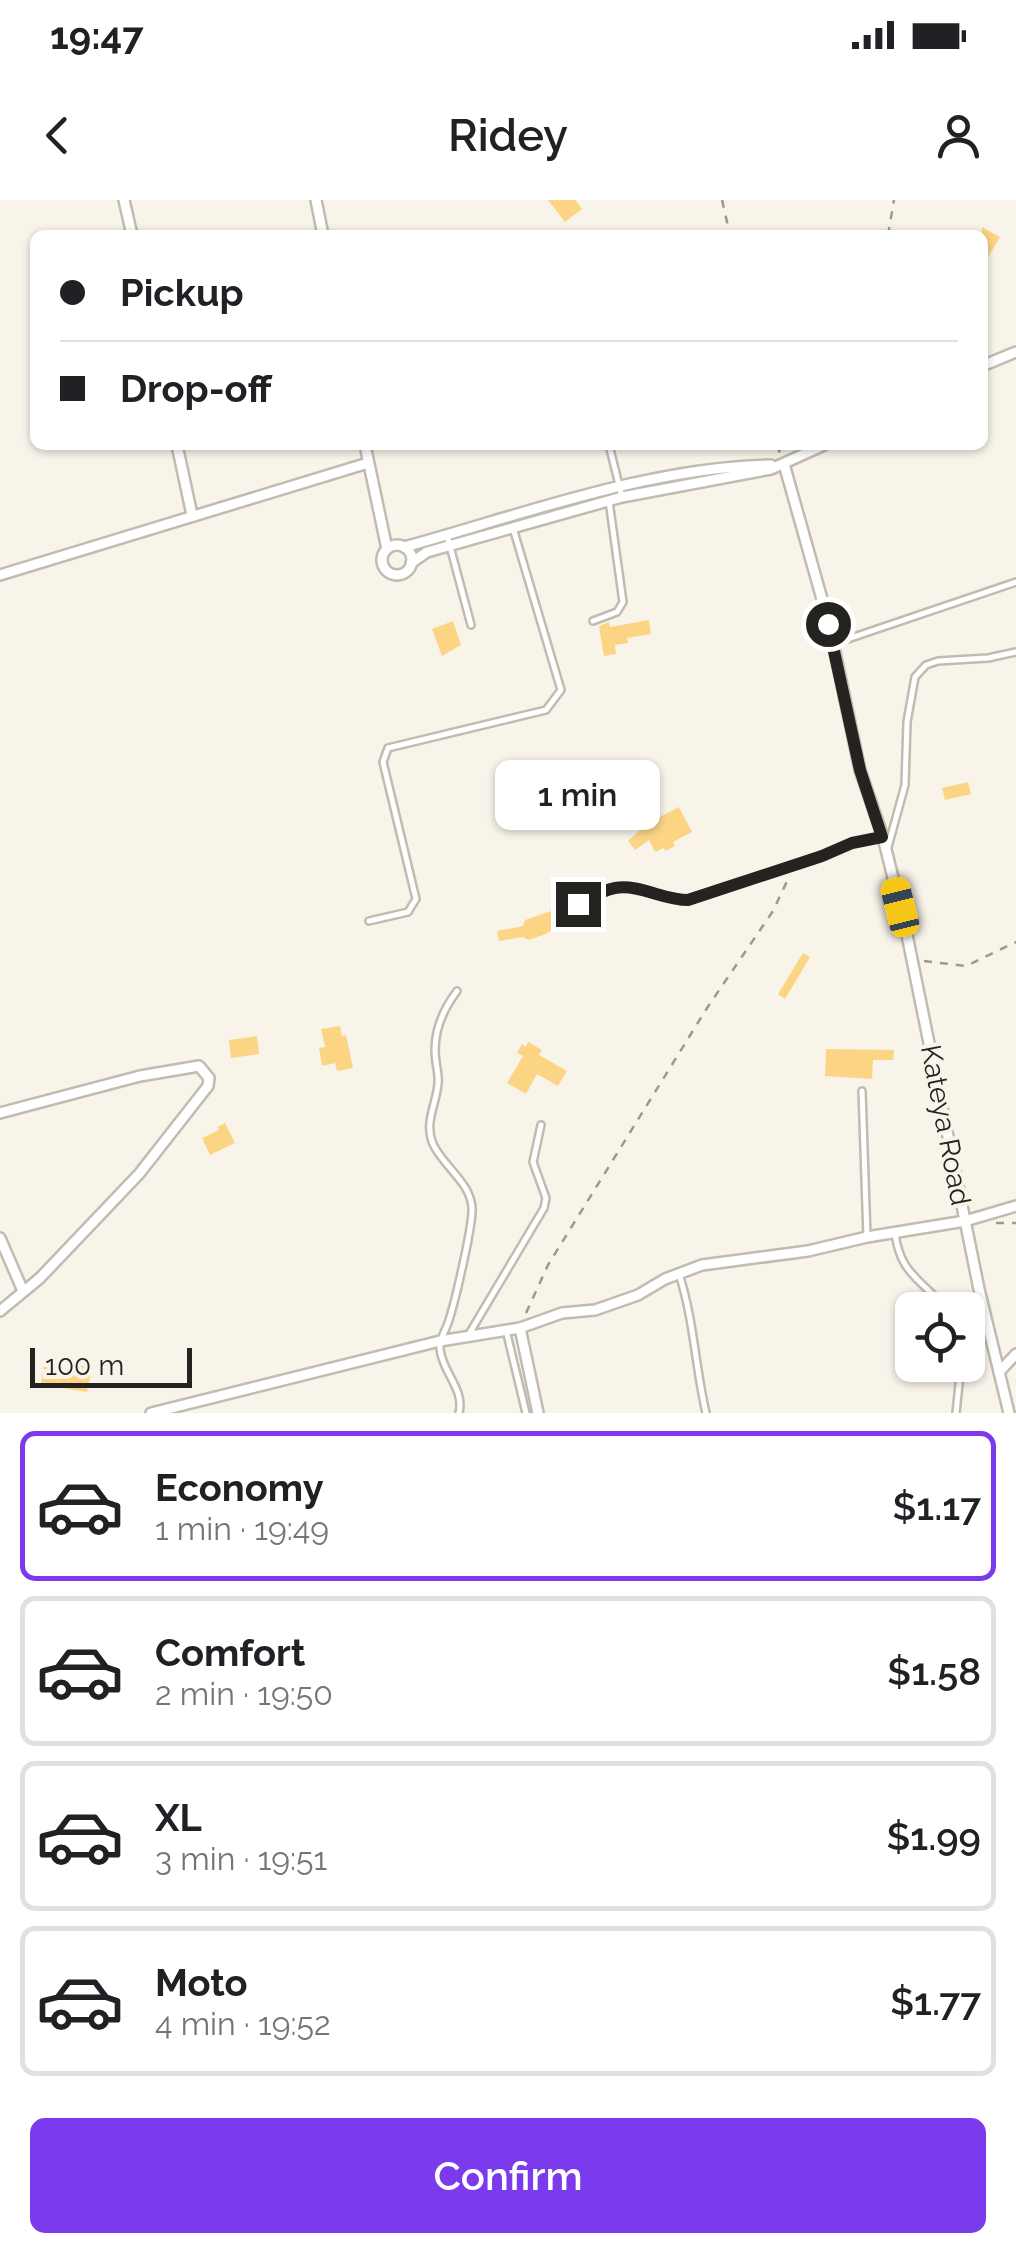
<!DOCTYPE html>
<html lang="en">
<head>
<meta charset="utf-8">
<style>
	body { margin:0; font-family:Raleway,sans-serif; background:#f2f2f2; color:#202124; height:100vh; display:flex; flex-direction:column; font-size:38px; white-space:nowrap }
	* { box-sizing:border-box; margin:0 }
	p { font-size:32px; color:#757577 }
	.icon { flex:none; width:55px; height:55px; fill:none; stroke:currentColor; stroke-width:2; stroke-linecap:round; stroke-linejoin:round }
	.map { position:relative; height:1213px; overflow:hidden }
	.side { display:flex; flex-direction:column; background:#fff; flex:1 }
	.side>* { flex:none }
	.banner { position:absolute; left:30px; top:30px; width:958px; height:220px; border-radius:15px; box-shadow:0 2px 8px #0004; display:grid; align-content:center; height:220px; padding:0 30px; background:#fff }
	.controls { position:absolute; left:895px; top:1092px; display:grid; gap:20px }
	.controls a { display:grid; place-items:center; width:90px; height:90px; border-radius:15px; background:#fff; box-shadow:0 2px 8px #0004; font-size:50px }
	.scale { position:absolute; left:30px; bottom:25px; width:162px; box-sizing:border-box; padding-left:10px; border:5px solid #25231f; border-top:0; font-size:28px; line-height:35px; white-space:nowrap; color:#25231f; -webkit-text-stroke:8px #f9f4ea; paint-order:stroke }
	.end { position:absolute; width:45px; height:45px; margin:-22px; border:12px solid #25231f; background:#fff; box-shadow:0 0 0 5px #fff }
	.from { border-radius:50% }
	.bubble { position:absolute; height:70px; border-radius:15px; background:#fff; box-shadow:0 2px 8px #0004; font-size:32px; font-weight:600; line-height:70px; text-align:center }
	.car { position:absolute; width:30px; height:60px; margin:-30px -15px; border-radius:12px; box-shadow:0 0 8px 2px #0007; background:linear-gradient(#f5c518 24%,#345 0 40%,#f5c518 0 76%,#345 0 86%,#f5c518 0) }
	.banner b { display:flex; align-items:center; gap:35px; height:95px; font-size:38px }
	.banner b+b { border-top:2px solid #e0e0e0 }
	.banner i { width:25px; height:25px; background:#202124 }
	ul { padding:18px 0 0; list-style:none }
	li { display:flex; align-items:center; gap:30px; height:150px; margin:0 20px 15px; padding:0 10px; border:5px solid #e0e0e0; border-radius:15px }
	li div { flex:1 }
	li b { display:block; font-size:38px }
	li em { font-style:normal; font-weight:600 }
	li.on { border-color:#7c3aed }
	li>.icon { width:90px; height:90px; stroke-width:1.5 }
	.button { display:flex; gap:20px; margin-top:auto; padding:20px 30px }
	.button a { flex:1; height:115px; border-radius:15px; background:#7c3aed; color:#fff; font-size:40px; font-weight:600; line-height:115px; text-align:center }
	.status { display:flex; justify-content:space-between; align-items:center; height:70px; padding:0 50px; background:#fff; direction:ltr }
	.status svg { height:28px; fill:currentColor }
	header { display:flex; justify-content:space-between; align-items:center; height:130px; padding:0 30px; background:#fff; font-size:45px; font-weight:600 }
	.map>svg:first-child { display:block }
	.building { fill:#fcd584 }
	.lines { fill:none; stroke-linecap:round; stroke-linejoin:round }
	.lane-casing { stroke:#c0bcb2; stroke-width:10 }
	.street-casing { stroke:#c0bcb2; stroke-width:14 }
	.path { stroke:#9d9992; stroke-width:2.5; stroke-dasharray:8 8; stroke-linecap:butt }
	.lane { stroke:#fff; stroke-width:5 }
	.street { stroke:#fff; stroke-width:9 }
	.route { stroke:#25231f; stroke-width:12 }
	.labels { text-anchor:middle; stroke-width:8; stroke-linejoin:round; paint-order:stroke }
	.street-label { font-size:28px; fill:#25231f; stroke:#f9f4ea }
</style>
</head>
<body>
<div class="status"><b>19:47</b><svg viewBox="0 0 49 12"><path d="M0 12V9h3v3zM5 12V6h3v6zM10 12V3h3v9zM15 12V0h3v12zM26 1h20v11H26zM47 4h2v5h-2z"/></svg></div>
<header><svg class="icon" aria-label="back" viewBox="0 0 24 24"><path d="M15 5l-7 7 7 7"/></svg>Ridey<svg class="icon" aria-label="person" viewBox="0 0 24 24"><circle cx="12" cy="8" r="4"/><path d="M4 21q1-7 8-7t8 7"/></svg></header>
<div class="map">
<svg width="1016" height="1213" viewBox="0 0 1016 1213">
	<rect width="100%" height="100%" fill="#f9f4ea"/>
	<!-- building -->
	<g class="building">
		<path d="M 548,0 L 575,0 L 582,9 L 565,22 Z"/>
		<path d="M 982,27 L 1000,37 L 982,67 Z"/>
		<path d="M 649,420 L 651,434 L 627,438 L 628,443 L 615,445 L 616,454 L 604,456 L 599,426 L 609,422 L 610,427 Z"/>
		<path d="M 453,421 L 461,445 L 442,456 L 432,429 Z"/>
		<path d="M 968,582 L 971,594 L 945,600 L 942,588 Z"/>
		<path d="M 679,607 L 692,632 L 673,642 L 675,646 L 665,651 L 664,648 L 655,652 L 649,640 L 635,650 L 628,641 L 648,623 Z"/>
		<path d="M 554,710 L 560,725 L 546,734 L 529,740 L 523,737 L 499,741 L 497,731 L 523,726 L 525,720 Z"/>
		<path d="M 803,753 L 810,757 L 785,799 L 778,794 Z"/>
		<path d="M 340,826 L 342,836 L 346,835 L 353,868 L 337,871 L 335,863 L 322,866 L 319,848 L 325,847 L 321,829 Z"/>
		<path d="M 257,836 L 259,854 L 231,858 L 229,840 Z"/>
		<path d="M 528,842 L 542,850 L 539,855 L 567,871 L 558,886 L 537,874 L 526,894 L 507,883 L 523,856 L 517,853 L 522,844 L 526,847 Z"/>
		<path d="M 826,849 L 894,850 L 893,860 L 873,860 L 872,879 L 825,876 Z"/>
		<path d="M 225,923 L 235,943 L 210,955 L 202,938 L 219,930 L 217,927 Z"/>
		<path d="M 44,1163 L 78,1171 L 79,1165 L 92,1167 L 87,1192 L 41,1185 Z"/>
	</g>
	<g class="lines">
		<defs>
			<g id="lane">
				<path d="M 609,245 L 622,297"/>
				<path d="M 447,335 L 471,425"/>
				<path d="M 593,421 L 617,412 L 623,402 L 609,301"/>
				<path d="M 833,444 L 1016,382"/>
				<path d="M 888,647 L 905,585 L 907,522 L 915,477 L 926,465 L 938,461 L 988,458 L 1016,452"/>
				<path d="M 578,704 C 590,698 602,690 615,688 C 640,684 663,700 688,699 L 822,656 L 853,643 L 883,637"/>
				<path d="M 369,721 L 408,712 L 416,699 L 383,562 L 388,548 L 546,510 L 561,490 L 513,328"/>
				<path d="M 457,791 C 442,811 432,836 436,862 C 437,870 439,876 438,884 C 436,905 424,923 433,944 C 443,966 471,983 472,1008 C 473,1025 455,1102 449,1120 C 446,1131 439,1138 440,1149 C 442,1172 465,1189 459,1213"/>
				<path d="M 862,891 L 867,1037"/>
				<path d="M 895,1033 C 900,1075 923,1080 947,1110"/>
				<path d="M 679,1074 C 694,1120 695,1166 706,1213"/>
				<path d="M 506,1130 L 526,1213"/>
				<path d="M 469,1134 L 544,1008 L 546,998 L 533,962 L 541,925"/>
				<path d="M 956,1213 L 961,1165"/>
			</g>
			<g id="street">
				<path d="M 124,0 L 132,35"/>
				<path d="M 316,0 L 323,35"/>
				<path d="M 982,166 L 1016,152"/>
				<path d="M 177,245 L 192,315"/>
				<path d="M 365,245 L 387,349"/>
				<path d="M 784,264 L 829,424 L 860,570 L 883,637 L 907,735 L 979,1089 L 1009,1213"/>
				<circle cx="397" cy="360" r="15"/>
				<path d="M 404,347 C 521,315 649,267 771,265"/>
				<path d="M 411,363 L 427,352 L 622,297 L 771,269 L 824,245"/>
				<path d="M 0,375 L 368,263"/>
				<path d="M 0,913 L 140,876 L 199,866 L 209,878 L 208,886 L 139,974 L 40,1078 L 0,1111"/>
				<path d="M 0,1038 L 23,1091"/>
				<path d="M 520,1128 L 538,1213"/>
				<path d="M 999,1172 L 1016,1154"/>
				<path d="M 151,1213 L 440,1141 L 520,1128 L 562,1113 L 595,1110 L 638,1095 L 665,1079 L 702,1065 L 808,1051 L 867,1037 L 965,1021 L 1016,1006"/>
			</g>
		</defs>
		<!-- lane casing -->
		<use href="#lane" class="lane-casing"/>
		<!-- street casing -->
		<use href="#street" class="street-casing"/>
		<!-- path -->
		<g class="path">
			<path d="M 722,0 L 730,35"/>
			<path d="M 888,35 L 894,0"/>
			<path d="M 777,245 L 780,253"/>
			<path d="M 924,761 L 966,766 L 1016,742"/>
			<path d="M 996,1023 L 1016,1023"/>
			<path d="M 526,1113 L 548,1065 L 707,808 L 773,711 L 790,675"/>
		</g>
		<!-- lane -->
		<use href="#lane" class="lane"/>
		<!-- street -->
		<use href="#street" class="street"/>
	</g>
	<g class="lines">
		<!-- route -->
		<path class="route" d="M 578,704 C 590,698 602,690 615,688 C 640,684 663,700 688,700 L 822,656 L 852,643 L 882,637 L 860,570 L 828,424"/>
	</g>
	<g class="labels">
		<!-- street labels -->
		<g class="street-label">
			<text transform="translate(946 925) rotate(79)" y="10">Kateya Road</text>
		</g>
	</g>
</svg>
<div class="controls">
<a><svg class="icon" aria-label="locate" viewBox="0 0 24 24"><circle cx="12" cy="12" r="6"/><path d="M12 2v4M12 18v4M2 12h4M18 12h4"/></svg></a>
</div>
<div class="scale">100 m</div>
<i class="end from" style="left:828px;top:424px"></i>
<i class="end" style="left:578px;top:704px"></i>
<div class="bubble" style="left:495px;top:560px;width:165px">1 min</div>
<i class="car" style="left:900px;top:707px;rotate:346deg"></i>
<div class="banner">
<b><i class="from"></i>Pickup</b>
<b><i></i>Drop-off</b>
</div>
</div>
<section class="side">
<ul>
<li class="on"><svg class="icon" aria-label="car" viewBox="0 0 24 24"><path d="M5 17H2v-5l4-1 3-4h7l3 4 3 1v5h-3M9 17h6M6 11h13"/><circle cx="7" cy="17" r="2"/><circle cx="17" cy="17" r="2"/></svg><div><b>Economy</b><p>1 min · 19:49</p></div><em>$1.17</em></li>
<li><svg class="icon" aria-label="car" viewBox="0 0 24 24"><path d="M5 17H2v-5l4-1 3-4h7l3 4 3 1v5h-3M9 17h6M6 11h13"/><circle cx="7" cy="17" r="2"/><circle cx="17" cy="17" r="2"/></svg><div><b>Comfort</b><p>2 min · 19:50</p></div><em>$1.58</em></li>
<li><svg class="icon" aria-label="car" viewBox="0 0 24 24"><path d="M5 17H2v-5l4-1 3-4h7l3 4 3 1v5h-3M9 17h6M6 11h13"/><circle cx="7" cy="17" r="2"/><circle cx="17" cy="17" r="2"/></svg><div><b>XL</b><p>3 min · 19:51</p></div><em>$1.99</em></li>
<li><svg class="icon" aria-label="car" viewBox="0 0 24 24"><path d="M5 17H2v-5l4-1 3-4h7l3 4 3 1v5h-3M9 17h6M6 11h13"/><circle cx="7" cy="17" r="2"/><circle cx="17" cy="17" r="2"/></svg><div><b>Moto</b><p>4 min · 19:52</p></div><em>$1.77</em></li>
</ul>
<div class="button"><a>Confirm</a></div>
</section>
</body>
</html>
